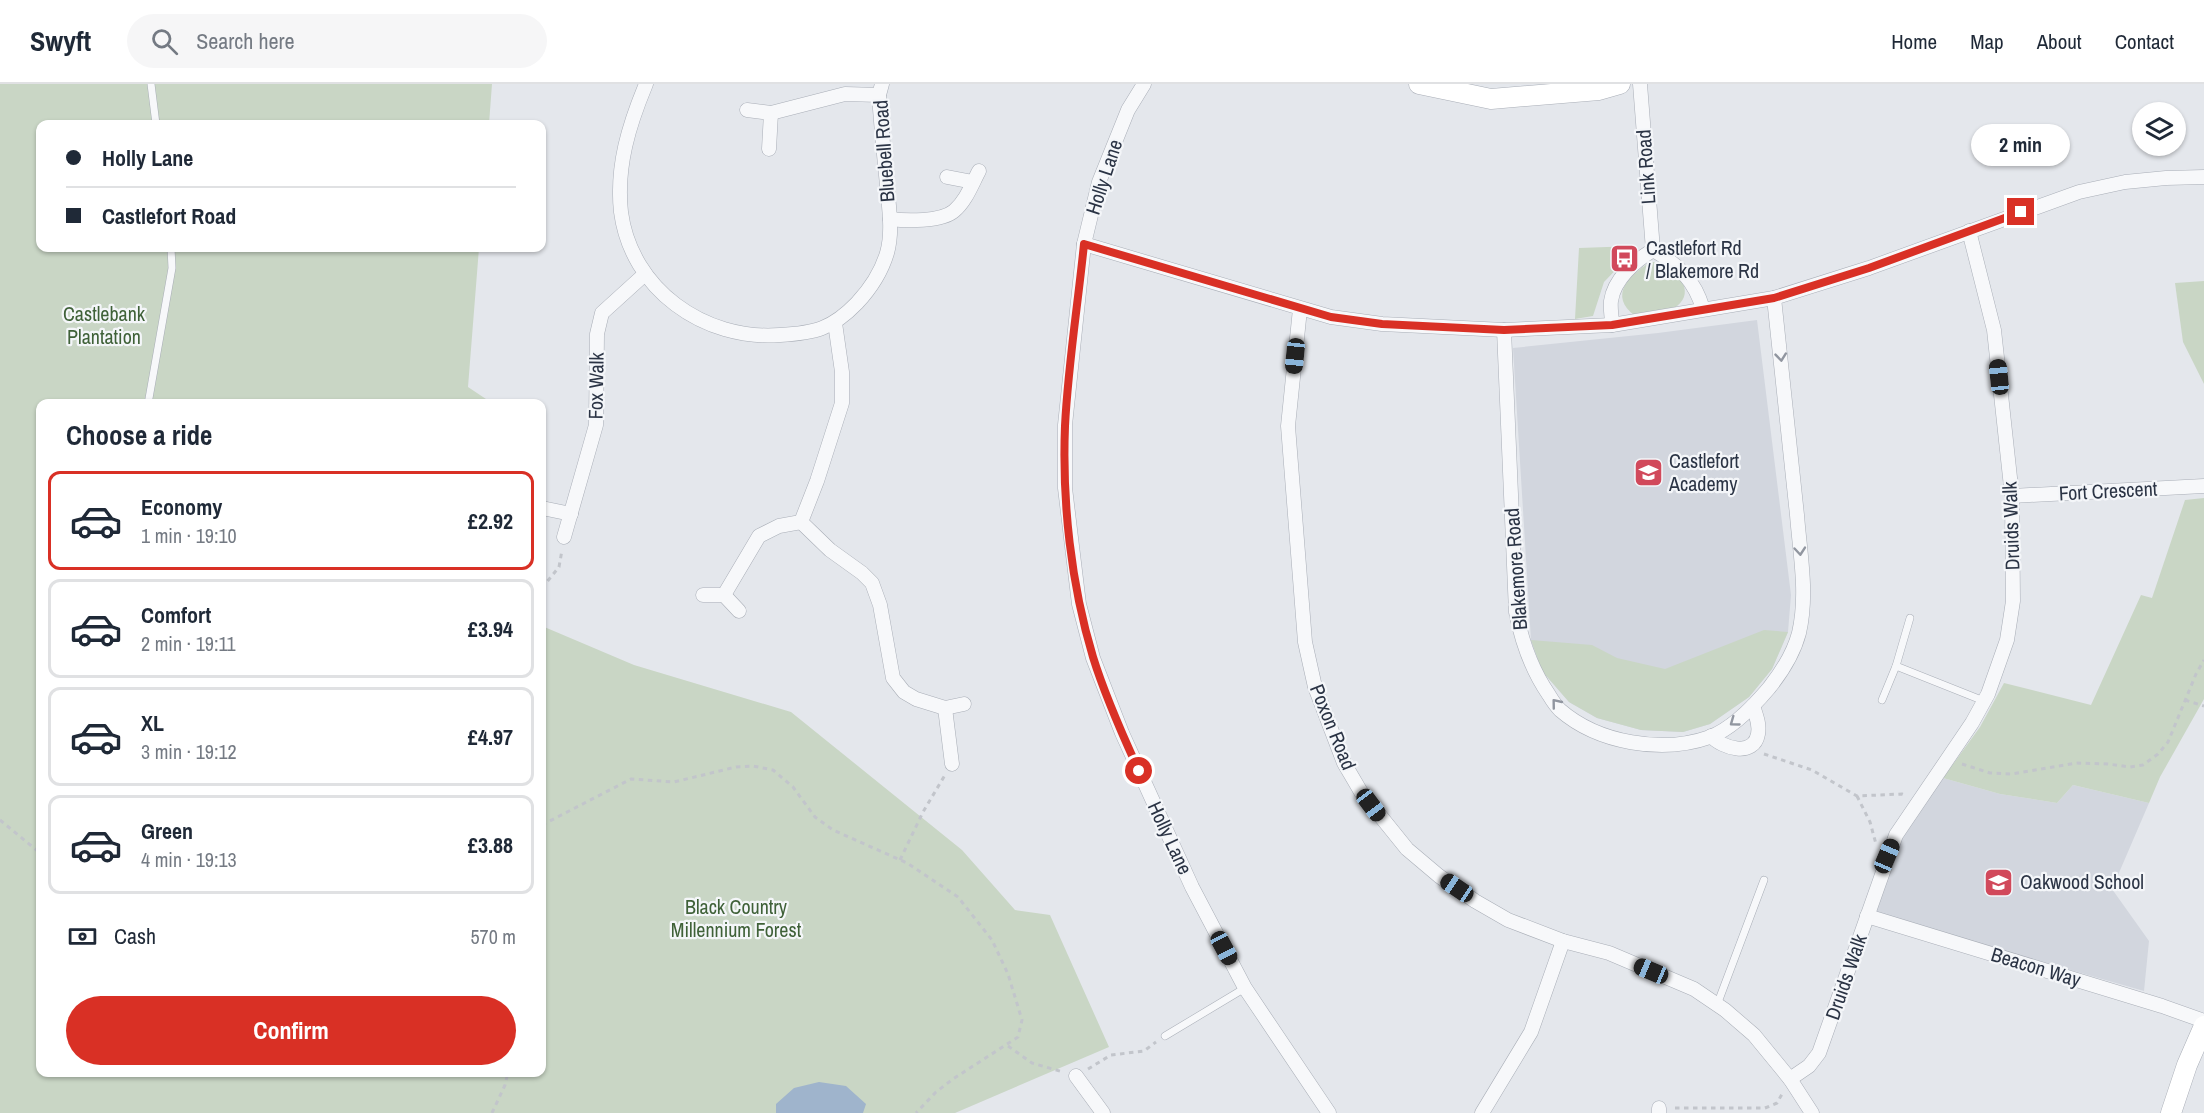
<!DOCTYPE html>
<html lang="en">
<head>
<meta charset="utf-8">
<style>
	body { margin:0; font-family:"Archivo Narrow",sans-serif; background:#f6f6f7; color:#1f2937; height:100vh; display:flex; flex-direction:column; font-size:22px; white-space:nowrap }
	* { box-sizing:border-box; margin:0 }
	p { font-size:20px; color:#747a83 }
	.icon { flex:none; width:33px; height:33px; fill:none; stroke:currentColor; stroke-width:2; stroke-linecap:round; stroke-linejoin:round }
	.map { position:relative; flex:1; overflow:hidden }
	.drawer { position:absolute; left:36px; top:315px; width:510px; height:678px; display:flex; flex-direction:column; background:#fff; border-radius:12px; box-shadow:0 2px 4px #0004 }
	.drawer>* { flex:none }
	.top-card { position:absolute; left:36px; top:36px; width:510px; height:132px; border-radius:12px; box-shadow:0 2px 4px #0004; display:grid; align-content:center; height:132px; padding:0 30px; background:#fff }
	.controls { position:absolute; left:2132px; top:18px; display:grid; gap:12px }
	.controls a { display:grid; place-items:center; width:54px; height:54px; border-radius:50%; background:#fff; box-shadow:0 2px 4px #0004; font-size:30px }
	.end { position:absolute; width:27px; height:27px; margin:-14px; border:8px solid #d93025; background:#fff; box-shadow:0 0 0 3px #fff }
	.from { border-radius:50% }
	.bubble { position:absolute; height:42px; border-radius:21px; background:#fff; box-shadow:0 2px 4px #0004; font-size:20px; font-weight:800; line-height:42px; text-align:center }
	.car { position:absolute; width:18px; height:36px; margin:-18px -9px; border-radius:8px; box-shadow:0 0 4px 2px #0007; background:linear-gradient(#222 24%,#8ab4d8 0 40%,#222 0 76%,#8ab4d8 0 86%,#222 0) }
	.top-card b { display:flex; align-items:center; gap:21px; height:57px; font-size:22px }
	.top-card b+b { border-top:2px solid #e0e1e3 }
	.top-card i { width:15px; height:15px; background:#1f2937 }
	ul { padding:0; list-style:none }
	li { display:flex; align-items:center; gap:18px; height:99px; margin:0 12px 9px; padding:0 18px; border:3px solid #e0e1e3; border-radius:12px }
	li div { flex:1 }
	li b { display:block; font-size:22px }
	li em { font-style:normal; font-weight:800 }
	li.active { border-color:#d93025 }
	li>.icon { width:54px; height:54px; stroke-width:1.5 }
	h2 { padding:0 30px; font-size:27px; line-height:72px }
	.pay { display:flex; align-items:center; gap:15px; height:66px; padding:0 30px; font-size:22px }
	.pay p { margin-inline-start:auto }
	.primary-button { display:flex; gap:12px; margin-top:auto; padding:12px 30px }
	.primary-button a { flex:1; height:69px; border-radius:36px; background:#d93025; color:#fff; font-size:24px; font-weight:800; line-height:69px; text-align:center }
	header { display:flex; align-items:center; gap:36px; box-sizing:border-box; height:84px; padding:0 30px; background:#fff; border-bottom:2px solid #e0e1e3 }
	header strong { font-size:28px }
	nav { display:flex; gap:33px; margin-inline-start:auto; font-size:21px }
	.search { width:420px; height:54px; background:#f6f6f7; display:flex; align-items:center; gap:15px; box-sizing:border-box; padding:0 21px; border-radius:33px; color:#747a83; font-size:22px }
	.map>svg:first-child { display:block }
	.built { fill:#d2d6de }
	.green { fill:#c9d6c5 }
	.water { fill:#9fb4cc }
	.lines { fill:none; stroke-linecap:round; stroke-linejoin:round }
	.lane-casing { stroke:#a9aeb7; stroke-width:8 }
	.street-casing { stroke:#a9aeb7; stroke-width:15 }
	.secondary-casing { stroke:#a9aeb7; stroke-width:21 }
	.path { stroke:#c2c5cb; stroke-width:3; stroke-dasharray:4.5 4.5; stroke-linecap:butt }
	.lane { stroke:#f7f8fa; stroke-width:7 }
	.street { stroke:#f7f8fa; stroke-width:14 }
	.secondary { stroke:#fff; stroke-width:20 }
	.oneway { stroke:#9196a0 }
	.route { stroke:#d93025; stroke-width:8 }
	.labels { text-anchor:middle; stroke-width:4.5; stroke-linejoin:round; paint-order:stroke }
	.street-label { font-size:20px; fill:#2b3445; stroke:#f4f6f9 }
	.poi-label { font-size:20px; fill:#2b3445; stroke:#f4f6f9; text-anchor:start }
	.park-label { font-size:20px; fill:#3f6138; stroke:#f4f6f9 }
</style>
</head>
<body>
<header>
<strong>Swyft</strong>
<div class="search"><svg class="icon" aria-label="search" viewBox="0 0 24 24"><circle cx="10" cy="10" r="6"/><path d="M15 15l6 6"/></svg>Search here</div>
<nav><a>Home</a><a>Map</a><a>About</a><a>Contact</a></nav>
</header>
<div class="map">
<svg width="2204" height="1029" viewBox="0 0 2204 1029">
	<rect width="100%" height="100%" fill="#e4e7ec"/>
	<!-- built -->
	<g class="built">
		<path d="M 1757,236 L 1791,511 L 1788,548 L 1772,585 L 1749,613 L 1710,640 L 1683,648 L 1641,646 L 1597,634 L 1569,618 L 1542,587 L 1531,556 L 1513,264 L 1658,249 Z"/>
		<path d="M 1943,694 L 2000,710 L 2057,719 L 2073,701 L 2149,719 L 2112,805 L 2149,857 L 2144,907 L 1875,830 L 1902,752 Z"/>
	</g>
	<!-- green -->
	<g class="green">
		<path d="M 0,0 L 492,0 L 489,40 L 40,40 L 40,164 L 479,164 L 468,303 L 492,319 L 40,320 L 40,988 L 542,988 L 542,542 L 634,581 L 791,628 L 962,766 L 1015,826 L 1050,831 L 1109,963 L 955,1029 L 0,1029 Z"/>
		<path d="M 1635,162 L 1629,172 L 1604,198 L 1593,232 L 1575,235 L 1579,164 Z"/>
		<path d="M 1650,178 C 1651,178 1659,178 1660,178 C 1677,184 1696,208 1677,222 C 1666,230 1648,231 1635,232 C 1608,211 1629,192 1650,178 Z"/>
		<path d="M 2204,197 L 2204,300 L 2183,258 L 2175,199 Z"/>
		<path d="M 2204,414 L 2204,615 L 2160,693 L 2149,719 L 2073,701 L 2057,719 L 2000,710 L 1943,694 L 1980,643 L 2004,599 L 2091,621 L 2141,511 L 2152,514 L 2185,416 Z"/>
		<path d="M 1764,546 L 1788,548 L 1772,585 L 1749,613 L 1710,640 L 1683,648 L 1641,646 L 1597,634 L 1569,618 L 1542,587 L 1531,556 L 1592,561 L 1617,574 L 1665,585 Z"/>
	</g>
	<!-- water -->
	<path class="water" d="M 819,998 L 846,1002 L 866,1020 L 863,1029 L 776,1029 L 776,1020 L 794,1004 Z"/>
	<g class="lines">
		<defs>
			<g id="lane">
				<path d="M 151,0 L 156,40"/>
				<path d="M 148,320 L 172,184 L 171,164"/>
				<path d="M 1910,534 L 1896,582 L 1984,617"/>
				<path d="M 1882,616 L 1896,582"/>
				<path d="M 1717,921 L 1764,796"/>
				<path d="M 1165,952 L 1245,904"/>
			</g>
			<g id="street">
				<path d="M 646,0 C 629,41 616,82 621,128 C 631,205 704,257 780,251 C 815,249 832,245 857,219 C 871,204 881,189 887,169 C 893,148 889,124 887,101 C 884,71 881,41 879,11 L 882,0"/>
				<path d="M 1144,0 L 1128,26 L 1099,98 L 1084,160 L 1065,341 L 1065,404 L 1079,520 L 1093,574 L 1122,649 L 1192,803 L 1245,904 L 1329,1029"/>
				<path d="M 1640,0 L 1653,166"/>
				<path d="M 747,26 L 771,29 L 845,10 L 879,11"/>
				<path d="M 769,65 L 771,29"/>
				<path d="M 947,93 L 973,98"/>
				<path d="M 890,135 C 906,137 941,138 954,127 C 966,117 972,100 979,87"/>
				<path d="M 1084,160 L 1331,233 L 1382,240 L 1504,246 L 1612,241 L 1774,214 L 1869,184 L 2079,108 L 2125,98 L 2166,94 L 2204,93"/>
				<path d="M 1653,166 C 1678,180 1695,197 1703,225"/>
				<path d="M 1300,225 L 1288,342 L 1305,558 L 1315,603 L 1344,679 L 1361,708 L 1407,765 L 1439,792 L 1475,817 L 1508,836 L 1563,857 L 1609,869 L 1694,905 L 1725,926 L 1754,951 L 1790,995 L 1812,1029"/>
				<path d="M 1612,241 C 1612,233 1610,224 1611,217 C 1614,195 1635,177 1653,166"/>
				<path d="M 1504,246 L 1516,528 C 1522,559 1531,585 1549,611 C 1552,616 1556,622 1560,626 C 1598,659 1662,670 1710,653 C 1733,644 1753,623 1769,604 C 1781,589 1794,568 1799,549 C 1808,510 1800,470 1797,431 C 1790,359 1782,287 1774,214"/>
				<path d="M 2012,412 L 2204,402"/>
				<path d="M 542,424 L 571,430"/>
				<path d="M 801,438 L 830,466 L 862,489 L 872,499 L 880,521 L 893,594 L 904,608 L 916,615 L 945,624 L 964,620"/>
				<path d="M 564,453 L 596,341 L 597,250 L 602,229 L 645,190"/>
				<path d="M 703,511 L 724,511 L 739,527"/>
				<path d="M 724,511 L 759,452 L 779,442 L 801,438 L 817,397 L 842,319 L 842,288 L 835,239"/>
				<path d="M 945,624 L 952,680"/>
				<path d="M 1711,652 C 1722,664 1754,674 1758,650 C 1760,641 1756,631 1753,622"/>
				<path d="M 1867,832 L 2162,922 L 2204,937"/>
				<path d="M 1076,992 L 1103,1029"/>
				<path d="M 1790,995 L 1809,982 L 1819,969 L 1896,751 L 1972,639 L 1988,610 L 2007,556 L 2013,517 L 2012,412 L 1994,246 L 1969,147"/>
				<path d="M 1659,1024 L 1659,1029"/>
				<path d="M 1482,1029 L 1531,948 L 1563,857"/>
			</g>
			<g id="secondary">
				<path d="M 1419,0 L 1491,15 L 1599,6 L 1620,0"/>
				<path d="M 2171,1029 L 2187,981 L 2204,942"/>
			</g>
		</defs>
		<!-- lane casing -->
		<use href="#lane" class="lane-casing"/>
		<!-- street casing -->
		<use href="#street" class="street-casing"/>
		<!-- secondary casing -->
		<use href="#secondary" class="secondary-casing"/>
		<!-- path -->
		<g class="path">
			<path d="M 542,504 L 559,483 L 562,466"/>
			<path d="M 2185,616 L 2204,622"/>
			<path d="M 1764,670 L 1812,686 L 1857,712 L 1902,710 L 1907,712"/>
			<path d="M 1962,680 L 1990,689 L 2012,690 L 2076,679 L 2108,680 L 2130,683 L 2143,681 L 2158,670 L 2168,658 L 2196,590 L 2204,576"/>
			<path d="M 1857,712 L 1870,738 L 1876,760"/>
			<path d="M 0,736 L 40,769"/>
			<path d="M 542,741 L 631,695 L 674,698 L 736,683 L 753,682 L 773,686 L 793,703 L 815,733 L 833,746 L 907,779 L 958,813 L 992,856 L 1008,890 L 1022,936 L 1018,953 L 953,995 L 936,1008 L 916,1029"/>
			<path d="M 900,776 L 923,728 L 945,691"/>
			<path d="M 1008,962 L 1032,979 L 1063,988"/>
			<path d="M 1088,985 L 1111,971 L 1144,967 L 1156,958"/>
			<path d="M 1675,1024 L 1765,1024 L 1777,1019 L 1782,1010"/>
			<path d="M 492,1029 L 505,1001 L 508,988"/>
		</g>
		<!-- lane -->
		<use href="#lane" class="lane"/>
		<!-- street -->
		<use href="#street" class="street"/>
		<!-- secondary -->
		<use href="#secondary" class="secondary"/>
	</g>
	<!-- one-way arrows -->
	<defs><path id="oneway-chevron" d="M-2-3.5L2.5 0L-2 3.5" fill="none" stroke-width="1.6" stroke-linecap="round" stroke-linejoin="round" transform="scale(1.5)"/></defs>
	<g class="oneway">
		<use href="#oneway-chevron" transform="translate(1781 273) rotate(84)"/>
		<use href="#oneway-chevron" transform="translate(1800 467) rotate(85)"/>
		<use href="#oneway-chevron" transform="translate(1556 619) rotate(-129)"/>
		<use href="#oneway-chevron" transform="translate(1734 638) rotate(144)"/>
	</g>
	<g class="lines">
		<!-- route -->
		<path class="route" d="M 1139,687 C 1122,650 1105,612 1093,573 C 1071,500 1062,418 1065,342 C 1068,281 1078,220 1084,160 L 1331,233 L 1382,240 L 1504,246 L 1612,241 L 1774,214 L 1869,184 L 2021,128"/>
	</g>
	<!-- icons -->
	<defs>
		<symbol id="bus-square" viewBox="-11 -11 22 22"><rect x="-9" y="-9" width="18" height="18" rx="4" fill="#d1495b" stroke="#f4f6f9"/><path d="M-5-6H5V4H4V6H2V4H-2V6H-4V4H-5ZM-3.5-4V0h7V-4ZM-3.5 1.2v1.5H-2V1.2ZM2 1.2v1.5H3.5V1.2Z" fill="#fff"/></symbol>
		<symbol id="school-square" viewBox="-11 -11 22 22"><rect x="-9" y="-9" width="18" height="18" rx="4" fill="#d1495b" stroke="#f4f6f9"/><path d="M0-5L7-2L0 1L-7-2ZM-4 1L0 2.5L4 1V4Q0 6-4 4Z" fill="#fff"/></symbol>
	</defs>
	<g fill-rule="evenodd">
		<use href="#bus-square" x="1608" y="158" width="33" height="33"/>
		<use href="#school-square" x="1632" y="372" width="33" height="33"/>
		<use href="#school-square" x="1982" y="782" width="33" height="33"/>
	</g>
	<g class="labels">
		<!-- street labels -->
		<g class="street-label">
			<text transform="translate(884 67) rotate(-94)" y="7">Bluebell Road</text>
			<text transform="translate(1646 83) rotate(-94)" y="7">Link Road</text>
			<text transform="translate(1104 93) rotate(-72)" y="7">Holly Lane</text>
			<text transform="translate(596 302) rotate(-89)" y="7">Fox Walk</text>
			<text transform="translate(2108 407) rotate(-3)" y="7">Fort Crescent</text>
			<text transform="translate(2011 442) rotate(-92)" y="7">Druids Walk</text>
			<text transform="translate(1516 485) rotate(-94)" y="7">Blakemore Road</text>
			<text transform="translate(1333 643) rotate(68)" y="7">Poxon Road</text>
			<text transform="translate(1170 754) rotate(65)" y="7">Holly Lane</text>
			<text transform="translate(2036 883) rotate(17)" y="7">Beacon Way</text>
			<text transform="translate(1846 893) rotate(-71)" y="7">Druids Walk</text>
		</g>
		<!-- poi labels -->
		<g class="poi-label">
			<text x="1646" y="171">Castlefort Rd<tspan x="1646" dy="23">/ Blakemore Rd</tspan></text>
			<text x="1669" y="384">Castlefort<tspan x="1669" dy="23">Academy</tspan></text>
			<text x="2020" y="805">Oakwood School</text>
		</g>
		<!-- park labels -->
		<g class="park-label">
			<text x="104" y="237">Castlebank<tspan x="104" dy="23">Plantation</tspan></text>
			<text x="736" y="830">Black Country<tspan x="736" dy="23">Millennium Forest</tspan></text>
		</g>
	</g>
</svg>
<div class="controls">
<a><svg class="icon" aria-label="layers" viewBox="0 0 24 24"><path d="M12 4l9 5-9 5-9-5zM3 14l9 5 9-5"/></svg></a>
</div>
<i class="end from" style="left:1139px;top:687px"></i>
<i class="end" style="left:2021px;top:128px"></i>
<div class="bubble" style="left:1971px;top:40px;width:99px">2 min</div>
<i class="car" style="left:1295px;top:272px;rotate:186deg"></i>
<i class="car" style="left:1999px;top:293px;rotate:354deg"></i>
<i class="car" style="left:1371px;top:721px;rotate:143deg"></i>
<i class="car" style="left:1887px;top:772px;rotate:23deg"></i>
<i class="car" style="left:1457px;top:804px;rotate:304deg"></i>
<i class="car" style="left:1224px;top:864px;rotate:152deg"></i>
<i class="car" style="left:1651px;top:887px;rotate:293deg"></i>
<div class="top-card">
<b><i class="from"></i>Holly Lane</b>
<b><i></i>Castlefort Road</b>
</div>
<section class="drawer">
<h2>Choose a ride</h2>
<ul>
<li class="active"><svg class="icon" aria-label="car" viewBox="0 0 24 24"><path d="M5 17H2v-5l4-1 3-4h7l3 4 3 1v5h-3M9 17h6M6 11h13"/><circle cx="7" cy="17" r="2"/><circle cx="17" cy="17" r="2"/></svg><div><b>Economy</b><p>1 min · 19:10</p></div><em>£2.92</em></li>
<li><svg class="icon" aria-label="car" viewBox="0 0 24 24"><path d="M5 17H2v-5l4-1 3-4h7l3 4 3 1v5h-3M9 17h6M6 11h13"/><circle cx="7" cy="17" r="2"/><circle cx="17" cy="17" r="2"/></svg><div><b>Comfort</b><p>2 min · 19:11</p></div><em>£3.94</em></li>
<li><svg class="icon" aria-label="car" viewBox="0 0 24 24"><path d="M5 17H2v-5l4-1 3-4h7l3 4 3 1v5h-3M9 17h6M6 11h13"/><circle cx="7" cy="17" r="2"/><circle cx="17" cy="17" r="2"/></svg><div><b>XL</b><p>3 min · 19:12</p></div><em>£4.97</em></li>
<li><svg class="icon" aria-label="car" viewBox="0 0 24 24"><path d="M5 17H2v-5l4-1 3-4h7l3 4 3 1v5h-3M9 17h6M6 11h13"/><circle cx="7" cy="17" r="2"/><circle cx="17" cy="17" r="2"/></svg><div><b>Green</b><p>4 min · 19:13</p></div><em>£3.88</em></li>
</ul>
<div class="pay"><svg class="icon" aria-label="cash" viewBox="0 0 24 24"><path d="M3 7h18v10H3z"/><circle cx="12" cy="12" r="2"/></svg>Cash<p>570 m</p></div>
<div class="primary-button"><a>Confirm</a></div>
</section>
</div>
</body>
</html>
